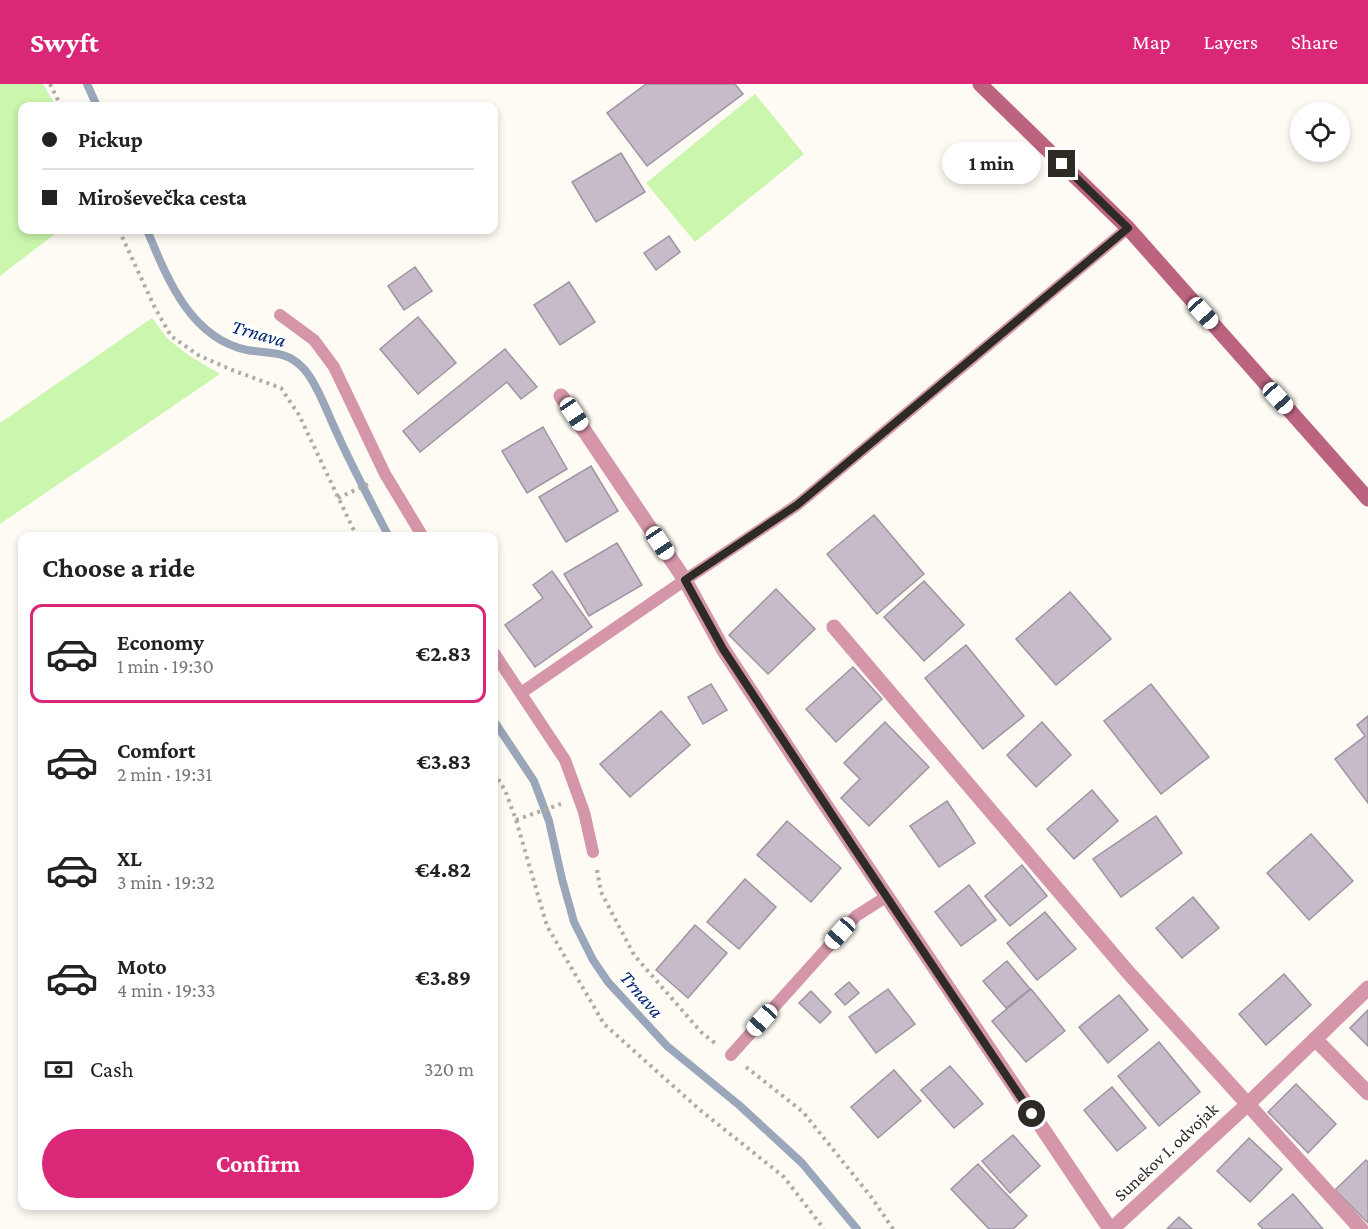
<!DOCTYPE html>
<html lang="en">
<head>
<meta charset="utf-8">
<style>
	body { margin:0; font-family:"Crimson Pro",serif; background:#f2f2f2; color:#222; height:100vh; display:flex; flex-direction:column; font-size:22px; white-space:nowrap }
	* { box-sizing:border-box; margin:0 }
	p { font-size:20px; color:#767676 }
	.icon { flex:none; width:33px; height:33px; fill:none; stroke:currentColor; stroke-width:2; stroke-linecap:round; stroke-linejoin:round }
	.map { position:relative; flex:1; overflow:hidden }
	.drawer { position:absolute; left:18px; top:448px; width:480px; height:678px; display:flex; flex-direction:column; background:#fff; border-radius:12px; box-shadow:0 3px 9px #0003 }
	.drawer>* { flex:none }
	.hud { position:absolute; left:18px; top:18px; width:480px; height:132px; border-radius:12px; box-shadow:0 3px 9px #0003; display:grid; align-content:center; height:132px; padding:0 24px; background:#fff }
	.controls { position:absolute; left:1290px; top:18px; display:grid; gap:12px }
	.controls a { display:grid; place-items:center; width:60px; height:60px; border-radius:50%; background:#fff; box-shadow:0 3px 9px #0003; font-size:30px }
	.end { position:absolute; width:27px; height:27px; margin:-14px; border:8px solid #2e2b25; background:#fff; box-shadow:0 0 0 3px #fff }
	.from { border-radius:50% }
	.bubble { position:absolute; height:42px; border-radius:21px; background:#fff; box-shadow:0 3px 9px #0003; font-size:20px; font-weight:700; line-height:42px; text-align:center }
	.car { position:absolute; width:18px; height:36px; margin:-18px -9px; border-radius:8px; box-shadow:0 0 4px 2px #0007; background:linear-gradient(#fff 24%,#345 0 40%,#fff 0 76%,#345 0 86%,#fff 0) }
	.hud b { display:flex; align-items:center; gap:21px; height:57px; font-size:22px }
	.hud b+b { border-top:2px solid #e0e0e0 }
	.hud i { width:15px; height:15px; background:#222 }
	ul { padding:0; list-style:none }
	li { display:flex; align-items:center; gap:18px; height:99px; margin:0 12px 9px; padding:0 12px; border:3px solid transparent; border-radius:12px }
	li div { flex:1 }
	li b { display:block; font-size:22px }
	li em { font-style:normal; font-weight:700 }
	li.selected { border-color:#db2777 }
	li>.icon { width:54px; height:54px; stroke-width:1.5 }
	h2 { padding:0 24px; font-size:27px; line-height:72px }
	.pay { display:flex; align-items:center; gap:15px; height:66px; padding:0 24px; font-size:22px }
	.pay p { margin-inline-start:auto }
	.primary-button { display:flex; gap:12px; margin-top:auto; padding:12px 24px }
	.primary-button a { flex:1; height:69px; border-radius:36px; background:#db2777; color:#fff; font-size:24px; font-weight:700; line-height:69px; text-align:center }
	header { display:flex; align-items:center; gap:36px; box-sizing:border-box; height:84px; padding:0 30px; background:#db2777; color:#fff }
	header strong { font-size:28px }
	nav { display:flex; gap:33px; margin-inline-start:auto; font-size:21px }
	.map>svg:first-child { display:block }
	.green { fill:#cbf6ad }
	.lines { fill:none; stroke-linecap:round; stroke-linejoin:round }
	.stream { stroke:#9aa6b9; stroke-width:8 }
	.building { fill:#c7bbca; stroke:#9f94a2; stroke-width:1.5 }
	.path { stroke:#afaca6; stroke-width:4; stroke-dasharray:3 4.5; stroke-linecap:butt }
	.lane { stroke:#d496a8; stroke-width:12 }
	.street { stroke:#d496a8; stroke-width:15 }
	.secondary { stroke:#bc6380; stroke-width:15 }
	.route { stroke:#2e2b25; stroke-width:8 }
	.labels { text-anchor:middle; stroke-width:6; stroke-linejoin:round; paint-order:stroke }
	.street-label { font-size:18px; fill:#2e2b25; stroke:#fff }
	.water-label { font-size:20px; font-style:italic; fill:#002372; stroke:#fff }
</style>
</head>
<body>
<header>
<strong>Swyft</strong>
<nav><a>Map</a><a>Layers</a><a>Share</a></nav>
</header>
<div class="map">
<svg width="1368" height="1145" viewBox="0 0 1368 1145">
	<rect width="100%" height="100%" fill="#fefbf4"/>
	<!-- green -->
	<g class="green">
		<path d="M 0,0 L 43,0 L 56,22 L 22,22 L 22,146 L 60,146 L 0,192 Z"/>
		<path d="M 755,10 L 804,70 L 695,158 L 646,99 Z"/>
		<path d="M 152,234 L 167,254 L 188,271 L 220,290 L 0,440 L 0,339 Z"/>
	</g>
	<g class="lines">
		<!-- stream -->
		<g class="stream">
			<path d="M 87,0 L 97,22"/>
			<path d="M 147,146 C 167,194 190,254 247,266 C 268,270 286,266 302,283 C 315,295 328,330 336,347 C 352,383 371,418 389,453"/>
			<path d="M 494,637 L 534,697 L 549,737 L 562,795 L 574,838 L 593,876 L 608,898 L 667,962 L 739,1021 L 802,1079 L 857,1145"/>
		</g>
	</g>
	<!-- building -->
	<g class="building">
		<path d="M 646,0 L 735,0 L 743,10 L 647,82 L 607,29 Z"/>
		<path d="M 621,69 L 645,108 L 596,138 L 572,98 Z"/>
		<path d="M 669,152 L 680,168 L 656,186 L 644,169 Z"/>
		<path d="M 415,183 L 432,207 L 404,226 L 388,202 Z"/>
		<path d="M 569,198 L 595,238 L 560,261 L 534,221 Z"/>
		<path d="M 418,233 L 456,279 L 418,310 L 380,265 Z"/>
		<path d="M 505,265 L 537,303 L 521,315 L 507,298 L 420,368 L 403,347 Z"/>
		<path d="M 543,343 L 567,385 L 527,409 L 502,367 Z"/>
		<path d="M 591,382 L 618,427 L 566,458 L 539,413 Z"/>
		<path d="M 874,431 L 924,490 L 877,530 L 827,470 Z"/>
		<path d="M 617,459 L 642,501 L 589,532 L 564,490 Z"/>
		<path d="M 552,487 L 592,543 L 535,583 L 505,541 L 543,514 L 533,501 Z"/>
		<path d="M 924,497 L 964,541 L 924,577 L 884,533 Z"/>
		<path d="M 776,505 L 815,545 L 768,590 L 729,551 Z"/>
		<path d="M 1070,508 L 1111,555 L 1056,601 L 1016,555 Z"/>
		<path d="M 966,561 L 1024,632 L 983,665 L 925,594 Z"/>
		<path d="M 853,583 L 882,615 L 836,658 L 806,625 Z"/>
		<path d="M 711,600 L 727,626 L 703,640 L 688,613 Z"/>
		<path d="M 1151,600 L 1209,673 L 1161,710 L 1104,637 Z"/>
		<path d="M 661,627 L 690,661 L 630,713 L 600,680 Z"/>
		<path d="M 1368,632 L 1368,719 L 1335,675 L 1365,652 L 1357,641 Z"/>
		<path d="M 885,638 L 929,683 L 869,742 L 841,714 L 860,695 L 844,679 Z"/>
		<path d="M 1042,638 L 1071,671 L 1036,703 L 1007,671 Z"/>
		<path d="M 1092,706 L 1118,737 L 1074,775 L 1047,745 Z"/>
		<path d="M 947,717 L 975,759 L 939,783 L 910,742 Z"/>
		<path d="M 1156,732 L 1182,769 L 1121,813 L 1093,775 Z"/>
		<path d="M 787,737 L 841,784 L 811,818 L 757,771 Z"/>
		<path d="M 1311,750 L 1353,797 L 1309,836 L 1267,789 Z"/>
		<path d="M 1022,781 L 1047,812 L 1010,842 L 985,812 Z"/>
		<path d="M 745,795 L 776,823 L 739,865 L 707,838 Z"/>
		<path d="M 969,801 L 996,836 L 961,862 L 935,828 Z"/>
		<path d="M 1193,813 L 1219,844 L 1182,874 L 1156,844 Z"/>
		<path d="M 1045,828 L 1076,865 L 1037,896 L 1007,859 Z"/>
		<path d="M 695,841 L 727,869 L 688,914 L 656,886 Z"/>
		<path d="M 1007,877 L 1030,905 L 1006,924 L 983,897 Z"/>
		<path d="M 1284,890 L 1311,921 L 1266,961 L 1239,930 Z"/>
		<path d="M 849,898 L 859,909 L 845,921 L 835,910 Z"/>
		<path d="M 888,905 L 915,940 L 876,969 L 849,933 Z"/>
		<path d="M 1031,905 L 1065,947 L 1026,978 L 992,937 Z"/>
		<path d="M 811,907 L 831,928 L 820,939 L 799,919 Z"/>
		<path d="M 1119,911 L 1148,946 L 1108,979 L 1079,943 Z"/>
		<path d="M 1368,926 L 1368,962 L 1350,944 Z"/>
		<path d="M 1159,958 L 1200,1008 L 1159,1042 L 1118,992 Z"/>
		<path d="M 950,982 L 983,1020 L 954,1044 L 921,1006 Z"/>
		<path d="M 894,986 L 921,1017 L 878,1054 L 851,1023 Z"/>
		<path d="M 1296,1000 L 1336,1040 L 1308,1069 L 1268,1028 Z"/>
		<path d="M 1112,1003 L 1146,1044 L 1117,1067 L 1084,1026 Z"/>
		<path d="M 1013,1051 L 1040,1082 L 1010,1109 L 982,1077 Z"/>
		<path d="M 1249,1054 L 1282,1085 L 1250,1118 L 1217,1087 Z"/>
		<path d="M 1366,1076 L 1368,1078 L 1368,1139 L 1335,1106 Z"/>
		<path d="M 978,1080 L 1027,1132 L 1013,1145 L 989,1145 L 951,1105 Z"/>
		<path d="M 1293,1110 L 1323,1145 L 1263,1145 L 1258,1140 Z"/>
		<path d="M 1179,1133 L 1192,1145 L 1167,1145 Z"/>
	</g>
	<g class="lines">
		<!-- path -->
		<g class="path">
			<path d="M 50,0 L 61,22"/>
			<path d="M 119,146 L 154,222 L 171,252 L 198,271 L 232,286 L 281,304 L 299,331 L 357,453"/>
			<path d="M 338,414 L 370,399"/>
			<path d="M 494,689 L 505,706 L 516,736 L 547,842 L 604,940 L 700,1026 L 784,1093 L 824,1145"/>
			<path d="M 516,736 L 561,720"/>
			<path d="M 597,786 L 601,808 L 634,871 L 701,948 L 716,960"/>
			<path d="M 746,983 L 803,1028 L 872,1114 L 893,1145"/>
		</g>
		<!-- lane -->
		<g class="lane">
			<path d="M 280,231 L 314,256 L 334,283 L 385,390 L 423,453"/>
			<path d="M 494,569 L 565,676 L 584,728 L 593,768"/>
			<path d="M 521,609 L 685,496 L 797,421 L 1128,144"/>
			<path d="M 731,971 L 856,832 L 886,813"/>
		</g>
		<!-- street -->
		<g class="street">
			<path d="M 561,312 L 685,496 L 723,565 L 814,704 L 1110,1145"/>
			<path d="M 834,543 L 1127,887 L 1361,1145"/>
			<path d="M 1315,955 L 1368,1009"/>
			<path d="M 1112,1145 L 1248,1020 L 1368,904"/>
		</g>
		<!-- secondary -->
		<path class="secondary" d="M 980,0 L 1128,144 L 1368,415"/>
	</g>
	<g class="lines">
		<!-- route -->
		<path class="route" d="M 1032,1030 L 852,761 L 723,565 L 685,496 L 797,421 L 1128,144 L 1062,80"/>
	</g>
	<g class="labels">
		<!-- street labels -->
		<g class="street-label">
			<text transform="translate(1166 1068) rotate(-43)" y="6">Sunekov I. odvojak</text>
		</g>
		<!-- water labels -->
		<g class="water-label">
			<text transform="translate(259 249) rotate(16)" y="7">Trnava</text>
			<text transform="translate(642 910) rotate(49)" y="7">Trnava</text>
		</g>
	</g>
</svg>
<div class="controls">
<a><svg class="icon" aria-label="locate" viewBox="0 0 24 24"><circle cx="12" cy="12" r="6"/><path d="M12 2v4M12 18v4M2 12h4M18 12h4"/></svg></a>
</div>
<i class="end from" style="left:1032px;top:1030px"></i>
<i class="end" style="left:1062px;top:80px"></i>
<div class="bubble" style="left:942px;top:58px;width:99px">1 min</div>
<i class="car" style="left:1203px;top:229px;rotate:138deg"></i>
<i class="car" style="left:1278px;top:314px;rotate:138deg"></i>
<i class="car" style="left:574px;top:330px;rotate:146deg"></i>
<i class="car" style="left:660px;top:459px;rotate:146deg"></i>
<i class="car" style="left:840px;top:849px;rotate:222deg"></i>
<i class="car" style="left:762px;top:936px;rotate:222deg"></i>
<div class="hud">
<b><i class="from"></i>Pickup</b>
<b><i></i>Miroševečka cesta</b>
</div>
<section class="drawer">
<h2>Choose a ride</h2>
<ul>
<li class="selected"><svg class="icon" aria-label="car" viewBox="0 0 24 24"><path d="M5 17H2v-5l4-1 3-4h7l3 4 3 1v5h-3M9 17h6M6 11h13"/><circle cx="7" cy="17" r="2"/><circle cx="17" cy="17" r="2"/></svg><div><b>Economy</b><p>1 min · 19:30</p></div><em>€2.83</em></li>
<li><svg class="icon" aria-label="car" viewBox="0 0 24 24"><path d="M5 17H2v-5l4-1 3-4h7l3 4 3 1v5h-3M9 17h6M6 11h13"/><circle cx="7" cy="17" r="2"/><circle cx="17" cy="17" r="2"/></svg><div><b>Comfort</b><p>2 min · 19:31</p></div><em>€3.83</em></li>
<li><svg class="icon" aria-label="car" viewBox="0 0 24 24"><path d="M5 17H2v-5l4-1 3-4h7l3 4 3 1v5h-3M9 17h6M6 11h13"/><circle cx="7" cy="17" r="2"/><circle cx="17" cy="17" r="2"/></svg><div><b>XL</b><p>3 min · 19:32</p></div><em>€4.82</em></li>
<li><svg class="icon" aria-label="car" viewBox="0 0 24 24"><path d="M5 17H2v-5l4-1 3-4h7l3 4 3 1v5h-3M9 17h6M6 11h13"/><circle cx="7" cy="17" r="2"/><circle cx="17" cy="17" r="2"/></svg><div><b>Moto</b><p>4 min · 19:33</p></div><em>€3.89</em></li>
</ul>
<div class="pay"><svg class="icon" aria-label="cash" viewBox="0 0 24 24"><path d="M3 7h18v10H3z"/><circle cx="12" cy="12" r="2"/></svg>Cash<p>320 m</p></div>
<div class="primary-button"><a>Confirm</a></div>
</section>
</div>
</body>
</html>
